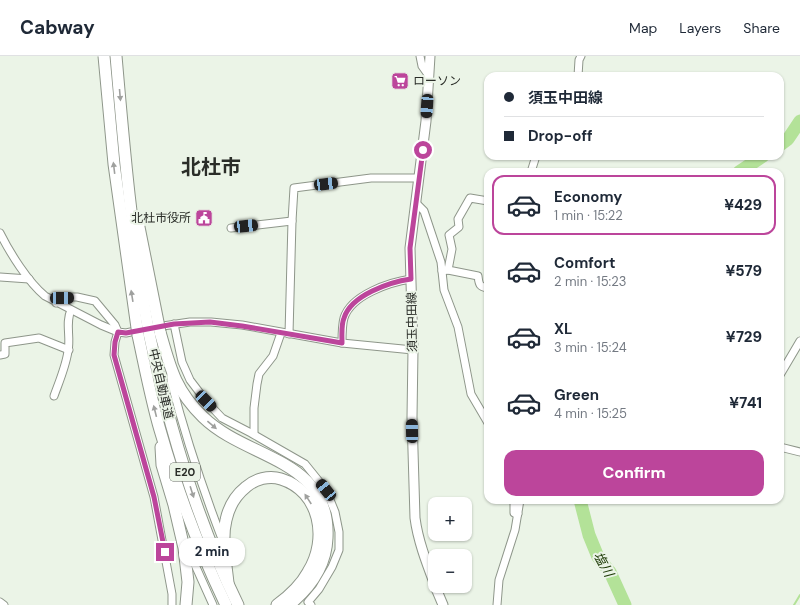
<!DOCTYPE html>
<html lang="en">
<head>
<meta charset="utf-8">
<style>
	body { margin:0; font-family:"DM Sans","Noto Sans JP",sans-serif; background:#f2f2f3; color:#1f2937; height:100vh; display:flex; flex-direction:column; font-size:15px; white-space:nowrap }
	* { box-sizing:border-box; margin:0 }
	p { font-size:13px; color:#747a83 }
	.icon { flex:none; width:22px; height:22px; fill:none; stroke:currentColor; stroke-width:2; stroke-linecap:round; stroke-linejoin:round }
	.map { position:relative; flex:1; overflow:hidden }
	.panel { position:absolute; left:484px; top:112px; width:300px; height:336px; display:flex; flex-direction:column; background:#fff; border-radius:12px; box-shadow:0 1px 3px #0004 }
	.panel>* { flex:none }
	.banner { position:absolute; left:484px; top:16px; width:300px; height:88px; border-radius:12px; box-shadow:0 1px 3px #0004; display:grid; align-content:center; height:88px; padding:0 20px; background:#fff }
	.buttons { position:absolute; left:428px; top:441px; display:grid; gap:8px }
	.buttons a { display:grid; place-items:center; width:44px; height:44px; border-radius:8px; background:#fff; box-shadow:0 1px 3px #0004; font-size:20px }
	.end { position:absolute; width:18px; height:18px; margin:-9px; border:5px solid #bc459b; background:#fff; box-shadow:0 0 0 2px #fff }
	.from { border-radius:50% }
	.bubble { position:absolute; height:28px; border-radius:12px; background:#fff; box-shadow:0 1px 3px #0004; font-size:13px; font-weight:800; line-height:28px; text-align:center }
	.car { position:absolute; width:12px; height:24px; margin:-12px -6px; border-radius:5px; box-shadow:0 0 3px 1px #0007; background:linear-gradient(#222 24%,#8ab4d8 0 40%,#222 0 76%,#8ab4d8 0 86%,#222 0) }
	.banner b { display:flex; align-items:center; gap:14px; height:38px; font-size:15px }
	.banner b+b { border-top:1px solid #e0e1e3 }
	.banner i { width:10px; height:10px; background:#1f2937 }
	ul { padding:7px 0 0; list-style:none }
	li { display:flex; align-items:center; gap:12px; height:60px; margin:0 8px 6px; padding:0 12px; border:2px solid transparent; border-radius:12px }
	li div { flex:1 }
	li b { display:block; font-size:15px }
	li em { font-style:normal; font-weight:800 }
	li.on { border-color:#bc459b }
	li>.icon { width:36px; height:36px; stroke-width:1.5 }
	.cta { display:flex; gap:8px; margin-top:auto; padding:8px 20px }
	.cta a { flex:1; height:46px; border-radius:12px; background:#bc459b; color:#fff; font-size:16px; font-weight:800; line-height:46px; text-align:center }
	header { display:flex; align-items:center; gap:24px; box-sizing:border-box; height:56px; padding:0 20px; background:#fff; border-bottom:1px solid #e0e1e3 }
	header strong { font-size:19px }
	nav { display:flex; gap:22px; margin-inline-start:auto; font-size:14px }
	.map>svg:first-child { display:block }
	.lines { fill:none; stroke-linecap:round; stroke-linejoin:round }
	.stream { stroke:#b3e298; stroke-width:2 }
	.river { stroke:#b3e298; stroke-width:13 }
	.minor-casing { stroke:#8e968a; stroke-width:9 }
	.major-casing { stroke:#8e968a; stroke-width:11 }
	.highway-casing { stroke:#8e968a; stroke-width:13 }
	.minor { stroke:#fff; stroke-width:7 }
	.major { stroke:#fff; stroke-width:9 }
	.highway { stroke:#fff; stroke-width:11 }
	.highway-bridge-casing { stroke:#8e968a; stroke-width:13; stroke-linecap:butt }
	.highway-bridge { stroke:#fff; stroke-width:11 }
	.oneway { fill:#9fa09e }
	.route { stroke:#bc459b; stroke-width:5 }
	.labels { text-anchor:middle; stroke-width:4; stroke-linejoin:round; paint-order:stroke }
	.shield { fill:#ebf4e7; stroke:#646961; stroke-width:1 }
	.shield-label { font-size:11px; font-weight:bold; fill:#2a2d28 }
	.poi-label { font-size:12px; fill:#2a2d28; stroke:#ebf4e7; text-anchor:start }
	.street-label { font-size:12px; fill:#2a2d28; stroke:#ebf4e7 }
	.water-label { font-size:13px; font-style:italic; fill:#203d09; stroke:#ebf4e7 }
	.town-label { font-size:20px; font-weight:bold; fill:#2a2d28; stroke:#ebf4e7 }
</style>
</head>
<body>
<header>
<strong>Cabway</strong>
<nav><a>Map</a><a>Layers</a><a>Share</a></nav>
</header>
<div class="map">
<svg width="800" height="549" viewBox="0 0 800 549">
	<rect width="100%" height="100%" fill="#ebf4e7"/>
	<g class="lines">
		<!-- stream -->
		<path class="stream" d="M 794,549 L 800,539"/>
		<!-- river -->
		<g class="river">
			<path d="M 780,89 L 788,83 L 800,65"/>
			<path d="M 739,116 L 763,100"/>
			<path d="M 580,444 L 589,479 L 598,501 L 610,516 L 625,549"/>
		</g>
		<defs>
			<g id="minor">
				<path d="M 420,0 L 422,10 L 429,20"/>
				<path d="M 578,20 L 579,4 L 581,0"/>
				<path d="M 531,116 L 536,100"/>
				<path d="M 416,147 L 424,155 L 441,206 L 444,234 L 458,271 L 471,338 L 488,367"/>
				<path d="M 231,172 L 292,165"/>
				<path d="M 0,177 C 10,197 28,226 45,240 L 101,269 L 118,276 L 126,277 L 140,274"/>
				<path d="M 448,214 L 478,220 C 479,228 479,231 488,232"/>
				<path d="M 442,215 L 448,214 L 452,193 L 449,179 L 459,171 L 458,163 L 470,142 L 488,145"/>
				<path d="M 0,221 L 29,223"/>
				<path d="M 56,247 L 63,241 L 77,241 L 95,245 L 115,269 L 118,276 L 115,286 L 114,299 L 154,441 L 172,538 L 172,549"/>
				<path d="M 174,268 L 182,306 L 190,324 L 206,345 L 222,362 L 251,377 L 305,408 L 326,434 L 335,456 L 339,476 L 339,494 L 332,511 L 319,533 L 308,546 L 311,549"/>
				<path d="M 156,271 L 190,266 L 211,266 L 242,269 L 342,287 L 413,294"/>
				<path d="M 289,278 L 292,165 L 294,132 L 371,122 L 419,122"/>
				<path d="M 342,287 C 342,279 342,269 344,262 C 351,239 390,226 411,223"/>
				<path d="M 0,299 L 5,298 L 5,287 L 39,282 L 69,294"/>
				<path d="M 171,318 L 171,325 C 185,379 202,431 222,483"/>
				<path d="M 780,319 L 800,285"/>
				<path d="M 54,340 C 59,326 66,310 68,295 C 71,281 65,267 71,254"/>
				<path d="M 254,378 L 254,352 L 257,328 L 259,318 L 273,300 L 281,277"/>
				<path d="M 780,391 L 800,396"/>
				<path d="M 514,444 L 514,457 L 518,458"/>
				<path d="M 187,491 L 213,549"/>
				<path d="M 0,546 L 4,549"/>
				<path d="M 497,549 L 499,524 L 515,474 L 520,444"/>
			</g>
			<g id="major">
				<path d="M 430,0 L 426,65 L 410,192 L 413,294 L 412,361 L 415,462 C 418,485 427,508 435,529"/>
				<path d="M 435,530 L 443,549"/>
			</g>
			<g id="highway">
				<path d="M 160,276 C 170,311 175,334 203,361 C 247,404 331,402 327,482 C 326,509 310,532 289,549"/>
				<path d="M 149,277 C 169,371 196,463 238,549"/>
				<path d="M 138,279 C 145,311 151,343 160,374 C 177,434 199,493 226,549"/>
				<path d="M 161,391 L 162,409 L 174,449 L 184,492 L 188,526 L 186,549"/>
				<path d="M 228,527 C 226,507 221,484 226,464 C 229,450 236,439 246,431 C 255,423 269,419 281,423 C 320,435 329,483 308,516 C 301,529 289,540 277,549"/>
			</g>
		</defs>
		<!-- minor casing -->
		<use href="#minor" class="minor-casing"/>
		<!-- major casing -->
		<use href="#major" class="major-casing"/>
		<!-- highway casing -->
		<use href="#highway" class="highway-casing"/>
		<!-- minor -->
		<use href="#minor" class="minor"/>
		<!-- major -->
		<use href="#major" class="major"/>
		<!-- highway -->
		<use href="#highway" class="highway"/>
		<defs>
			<g id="highway-bridge">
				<path d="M 104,0 L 114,108 L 138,279"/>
				<path d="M 116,0 C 124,93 132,185 149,277"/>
				<path d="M 139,171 L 160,276"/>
			</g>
		</defs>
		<!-- highway-bridge casing -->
		<use href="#highway-bridge" class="highway-bridge-casing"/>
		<!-- highway-bridge -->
		<use href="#highway-bridge" class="highway-bridge"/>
	</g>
	<!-- one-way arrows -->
	<defs><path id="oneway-solid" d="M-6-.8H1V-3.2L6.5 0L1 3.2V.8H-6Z"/></defs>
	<g class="oneway">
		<use href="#oneway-solid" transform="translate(120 39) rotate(85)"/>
		<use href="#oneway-solid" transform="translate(114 112) rotate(-97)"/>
		<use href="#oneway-solid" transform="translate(132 240) rotate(-99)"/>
		<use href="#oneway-solid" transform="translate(155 355) rotate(-104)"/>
		<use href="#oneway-solid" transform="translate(212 369) rotate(40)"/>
		<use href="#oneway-solid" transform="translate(192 436) rotate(72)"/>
		<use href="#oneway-solid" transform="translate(308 443) rotate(-123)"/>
	</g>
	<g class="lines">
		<!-- route -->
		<path class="route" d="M 165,496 L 154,441 L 114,299 L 115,286 L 118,276 L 126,277 L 174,268 L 210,266 L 242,270 L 342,287 C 342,279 341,269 344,262 C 351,239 390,226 411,223 L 410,192 L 423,94"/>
	</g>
	<!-- icons -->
	<defs>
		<symbol id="supermarket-square" viewBox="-11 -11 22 22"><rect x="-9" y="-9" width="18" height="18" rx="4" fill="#bc459b" stroke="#ebf4e7"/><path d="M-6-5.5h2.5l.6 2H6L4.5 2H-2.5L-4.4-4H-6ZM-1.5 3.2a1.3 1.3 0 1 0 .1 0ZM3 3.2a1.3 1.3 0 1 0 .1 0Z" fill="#fff"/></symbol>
		<symbol id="civic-square" viewBox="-11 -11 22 22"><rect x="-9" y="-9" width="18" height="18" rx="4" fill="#bc459b" stroke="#ebf4e7"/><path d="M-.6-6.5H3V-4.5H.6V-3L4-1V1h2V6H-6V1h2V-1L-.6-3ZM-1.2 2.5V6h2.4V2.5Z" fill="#fff"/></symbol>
	</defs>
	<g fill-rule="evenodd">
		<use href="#supermarket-square" x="390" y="15" width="20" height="20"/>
		<use href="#civic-square" x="194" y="152" width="20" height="20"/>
	</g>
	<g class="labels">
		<!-- shield labels -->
		<rect class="shield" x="170" y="407" width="30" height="18" rx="3"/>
		<g class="shield-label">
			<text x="185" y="420">E20</text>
		</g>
		<!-- poi labels -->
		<g class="poi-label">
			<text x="413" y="29">ローソン</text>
			<text x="191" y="166" text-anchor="end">北杜市役所</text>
		</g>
		<!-- street labels -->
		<g class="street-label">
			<text transform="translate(412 266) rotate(-91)" y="4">須玉中田線</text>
			<text transform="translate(161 328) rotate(77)" y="4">中央自動車道</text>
		</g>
		<!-- water labels -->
		<g class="water-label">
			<text transform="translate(604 508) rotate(61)" y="5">塩川</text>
		</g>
		<!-- town labels -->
		<g class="town-label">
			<text x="211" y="118">北杜市</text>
		</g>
	</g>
</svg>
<div class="buttons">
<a>+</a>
<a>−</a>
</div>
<i class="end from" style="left:423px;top:94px"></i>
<i class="end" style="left:165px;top:496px"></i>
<div class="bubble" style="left:179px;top:482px;width:66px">2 min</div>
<i class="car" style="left:427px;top:50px;rotate:184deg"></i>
<i class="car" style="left:326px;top:128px;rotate:83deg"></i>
<i class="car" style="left:246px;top:170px;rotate:84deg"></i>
<i class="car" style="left:62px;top:242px;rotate:89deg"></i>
<i class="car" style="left:206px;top:345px;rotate:136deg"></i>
<i class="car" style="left:412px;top:375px;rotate:359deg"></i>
<i class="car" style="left:326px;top:434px;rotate:321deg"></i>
<div class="banner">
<b><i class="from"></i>須玉中田線</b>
<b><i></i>Drop-off</b>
</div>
<section class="panel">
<ul>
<li class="on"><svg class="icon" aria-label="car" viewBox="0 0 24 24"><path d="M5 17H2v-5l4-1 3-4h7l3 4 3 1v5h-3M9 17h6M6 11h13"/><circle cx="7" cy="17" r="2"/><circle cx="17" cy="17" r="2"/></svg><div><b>Economy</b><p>1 min · 15:22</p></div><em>¥429</em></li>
<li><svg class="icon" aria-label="car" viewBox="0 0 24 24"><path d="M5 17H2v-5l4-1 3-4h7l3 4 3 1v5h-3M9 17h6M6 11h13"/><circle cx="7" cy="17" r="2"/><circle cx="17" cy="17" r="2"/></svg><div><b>Comfort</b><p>2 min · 15:23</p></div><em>¥579</em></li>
<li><svg class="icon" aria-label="car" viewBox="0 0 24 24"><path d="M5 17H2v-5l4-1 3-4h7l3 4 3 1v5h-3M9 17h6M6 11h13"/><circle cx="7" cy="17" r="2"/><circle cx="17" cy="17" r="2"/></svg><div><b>XL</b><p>3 min · 15:24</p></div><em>¥729</em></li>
<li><svg class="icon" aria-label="car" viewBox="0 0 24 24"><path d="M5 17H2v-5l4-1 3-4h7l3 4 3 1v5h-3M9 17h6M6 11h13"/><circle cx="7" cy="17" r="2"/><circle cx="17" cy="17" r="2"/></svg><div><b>Green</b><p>4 min · 15:25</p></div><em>¥741</em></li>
</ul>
<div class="cta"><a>Confirm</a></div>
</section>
</div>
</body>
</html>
